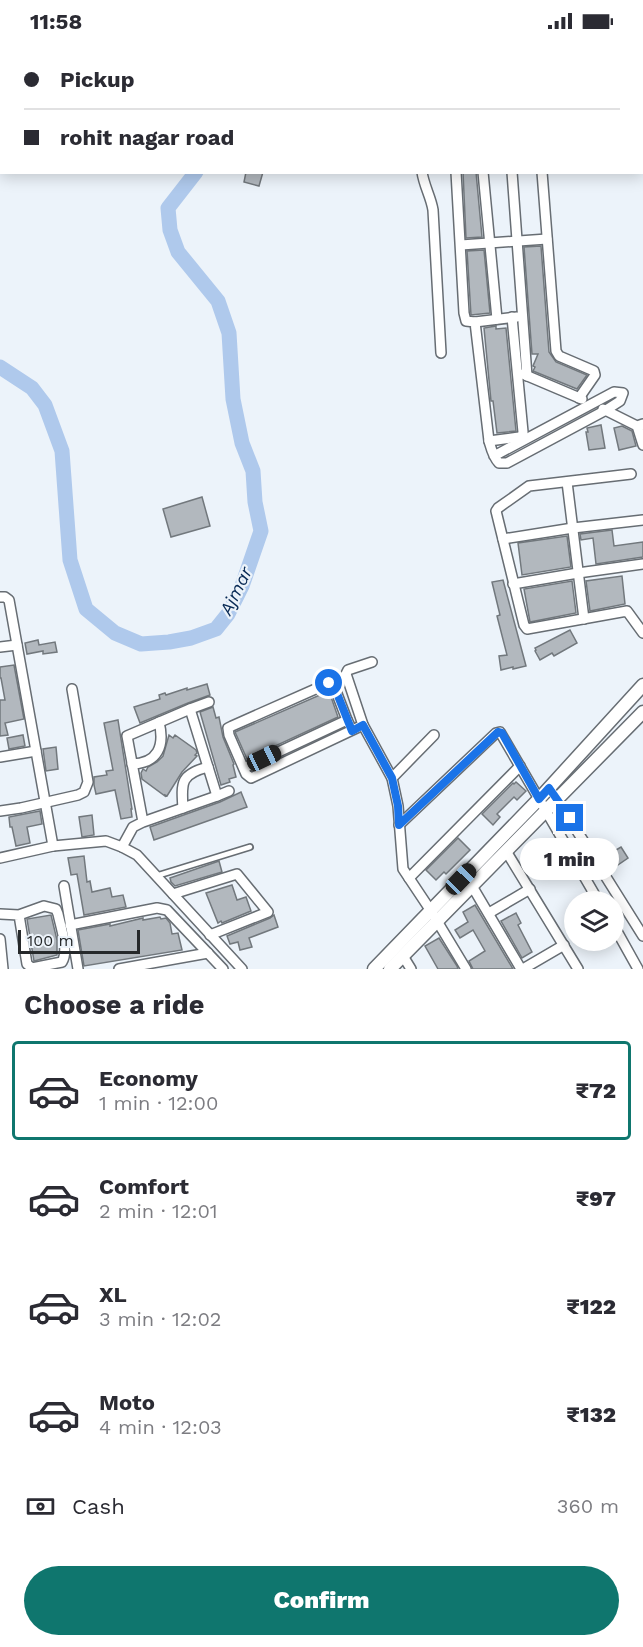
<!DOCTYPE html>
<html lang="en">
<head>
<meta charset="utf-8">
<style>
	body { margin:0; font-family:"Work Sans",sans-serif; background:#f2f2f3; color:#2b2b33; height:100vh; display:flex; flex-direction:column; font-size:22px; white-space:nowrap }
	* { box-sizing:border-box; margin:0 }
	p { font-size:20px; color:#7c7c81 }
	.icon { flex:none; width:33px; height:33px; fill:none; stroke:currentColor; stroke-width:2; stroke-linecap:round; stroke-linejoin:round }
	.map { position:relative; height:927px; overflow:hidden }
	.sheet { display:flex; flex-direction:column; background:#fff; flex:1 }
	.sheet>* { flex:none }
	.top-card { position:absolute; left:0px; top:0px; width:644px; height:132px; box-shadow:0 3px 15px #0003; display:grid; align-content:center; height:132px; padding:0 24px; background:#fff }
	.fabs { position:absolute; left:564px; top:849px; display:grid; gap:12px }
	.fabs a { display:grid; place-items:center; width:60px; height:60px; border-radius:50%; background:#fff; box-shadow:0 3px 15px #0003; font-size:30px }
	.scale { position:absolute; left:18px; bottom:15px; width:122px; box-sizing:border-box; padding-left:6px; border:3px solid #26292b; border-top:0; font-size:16px; line-height:21px; white-space:nowrap; color:#26292b; -webkit-text-stroke:4px #ecf3fa; paint-order:stroke }
	.end { position:absolute; width:27px; height:27px; margin:-14px; border:8px solid #1a73e8; background:#fff; box-shadow:0 0 0 3px #fff }
	.from { border-radius:50% }
	.bubble { position:absolute; height:42px; border-radius:21px; background:#fff; box-shadow:0 3px 15px #0003; font-size:20px; font-weight:800; line-height:42px; text-align:center }
	.car { position:absolute; width:18px; height:36px; margin:-18px -9px; border-radius:8px; box-shadow:0 0 4px 2px #0007; background:linear-gradient(#222 24%,#8ab4d8 0 40%,#222 0 76%,#8ab4d8 0 86%,#222 0) }
	.top-card b { display:flex; align-items:center; gap:21px; height:57px; font-size:22px }
	.top-card b+b { border-top:2px solid #e1e1e2 }
	.top-card i { width:15px; height:15px; background:#2b2b33 }
	ul { padding:0; list-style:none }
	li { display:flex; align-items:center; gap:18px; height:99px; margin:0 12px 9px; padding:0 12px; border:3px solid transparent; border-radius:6px }
	li div { flex:1 }
	li b { display:block; font-size:22px }
	li em { font-style:normal; font-weight:800 }
	li.active { border-color:#0f766e }
	li>.icon { width:54px; height:54px; stroke-width:1.5 }
	h2 { padding:0 24px; font-size:27px; line-height:72px }
	.pay { display:flex; align-items:center; gap:15px; height:66px; padding:0 24px; font-size:22px }
	.pay p { margin-inline-start:auto }
	.primary-button { display:flex; gap:12px; margin-top:auto; padding:12px 24px }
	.primary-button a { flex:1; height:69px; border-radius:36px; background:#0f766e; color:#fff; font-size:24px; font-weight:800; line-height:69px; text-align:center }
	.status { display:flex; justify-content:space-between; align-items:center; height:42px; padding:0 30px; background:#fff; direction:ltr }
	.status svg { height:16px; fill:currentColor }
	.map>svg:first-child { display:block }
	.lines { fill:none; stroke-linecap:round; stroke-linejoin:round }
	.river { stroke:#afc9ec; stroke-width:15 }
	.building { fill:#b2b8be; stroke:#72787d; stroke-width:1.5 }
	.service-casing { stroke:#676d73; stroke-width:8 }
	.minor-casing { stroke:#676d73; stroke-width:12 }
	.tertiary-casing { stroke:#676d73; stroke-width:15 }
	.service { stroke:#fff; stroke-width:4.5 }
	.minor { stroke:#fff; stroke-width:9 }
	.tertiary { stroke:#fff; stroke-width:12 }
	.route { stroke:#1a73e8; stroke-width:8 }
	.labels { text-anchor:middle; stroke-width:4.5; stroke-linejoin:round; paint-order:stroke }
	.water-label { font-size:18px; font-style:italic; fill:#082a55; stroke:#ecf3fa }
</style>
</head>
<body>
<div class="status"><b>11:58</b><svg viewBox="0 0 49 12"><path d="M0 12V9h3v3zM5 12V6h3v6zM10 12V3h3v9zM15 12V0h3v12zM26 1h20v11H26zM47 4h2v5h-2z"/></svg></div>
<div class="map">
<svg width="643" height="927" viewBox="0 0 643 927">
	<rect width="100%" height="100%" fill="#ecf3fa"/>
	<g class="lines">
		<!-- river -->
		<g class="river">
			<path d="M 322,2 L 324,0"/>
			<path d="M 0,325 L 32,346 L 45,363 L 62,409 L 70,518 L 86,567 L 115,591 L 141,602 L 169,600 L 191,596 L 216,587 L 228,572 L 242,544 L 261,489 L 255,460 L 253,429 L 242,401 L 233,357 L 229,291 L 218,259 L 178,210 L 170,188 L 168,166 L 196,130"/>
		</g>
	</g>
	<!-- building -->
	<g class="building">
		<path d="M 246,130 L 263,130 L 259,144 L 244,140 Z"/>
		<path d="M 463,130 L 476,130 L 482,195 L 466,196 Z"/>
		<path d="M 541,204 L 549,310 L 556,320 L 587,333 L 577,347 L 533,329 L 535,325 L 533,324 L 538,312 L 532,312 L 524,205 Z"/>
		<path d="M 484,208 L 490,271 L 471,273 L 467,209 Z"/>
		<path d="M 496,284 L 496,287 L 506,286 L 516,389 L 497,391 L 493,359 L 491,359 L 484,286 Z"/>
		<path d="M 601,383 L 605,406 L 589,408 L 586,390 L 588,390 L 587,386 Z"/>
		<path d="M 622,384 L 632,389 L 636,404 L 619,408 L 614,386 Z"/>
		<path d="M 202,455 L 210,484 L 171,495 L 163,467 Z"/>
		<path d="M 612,488 L 614,504 L 643,500 L 643,515 L 596,522 L 593,496 L 581,498 L 580,492 Z"/>
		<path d="M 567,494 L 571,525 L 522,533 L 518,501 Z"/>
		<path d="M 622,534 L 625,562 L 590,569 L 586,539 Z"/>
		<path d="M 503,538 L 526,624 L 513,627 L 513,625 L 501,628 L 499,614 L 507,613 L 497,574 L 500,573 L 492,540 Z"/>
		<path d="M 572,539 L 576,571 L 530,580 L 524,547 Z"/>
		<path d="M 570,588 L 577,601 L 554,614 L 552,611 L 540,618 L 535,609 L 536,608 L 535,606 Z"/>
		<path d="M 38,598 L 39,603 L 55,600 L 57,610 L 43,612 L 43,609 L 27,612 L 25,601 Z"/>
		<path d="M 14,623 L 24,677 L 5,681 L 8,693 L 0,694 L 0,658 L 5,658 L 1,636 L 0,636 L 0,625 Z"/>
		<path d="M 207,642 L 210,653 L 188,661 L 140,681 L 134,665 L 160,657 L 159,653 L 165,651 L 166,653 L 187,646 L 187,648 Z"/>
		<path d="M 329,649 L 338,675 L 247,717 L 235,690 Z"/>
		<path d="M 213,665 L 216,676 L 219,675 L 223,695 L 234,722 L 233,723 L 236,735 L 229,737 L 230,740 L 221,743 L 200,670 Z"/>
		<path d="M 118,678 L 132,767 L 131,767 L 132,775 L 121,777 L 115,748 L 96,752 L 94,743 L 94,735 L 107,733 L 106,729 L 113,728 L 104,681 Z"/>
		<path d="M 23,693 L 25,704 L 9,707 L 7,696 Z"/>
		<path d="M 169,693 L 173,696 L 175,693 L 196,708 L 197,711 L 195,713 L 197,714 L 182,730 L 167,754 L 165,753 L 165,754 L 142,737 L 141,731 L 143,727 L 146,729 L 148,725 L 157,720 L 163,714 Z"/>
		<path d="M 56,705 L 58,727 L 46,729 L 43,707 Z"/>
		<path d="M 516,740 L 526,749 L 517,758 L 514,755 L 497,772 L 500,775 L 493,783 L 482,772 L 513,741 L 514,742 Z"/>
		<path d="M 241,750 L 247,765 L 154,798 L 150,785 L 220,760 Z"/>
		<path d="M 40,769 L 42,782 L 27,785 L 30,801 L 16,804 L 12,785 L 10,785 L 9,775 Z"/>
		<path d="M 92,773 L 94,793 L 82,795 L 79,775 Z"/>
		<path d="M 458,796 L 470,808 L 446,832 L 444,830 L 436,838 L 426,828 Z"/>
		<path d="M 621,805 L 628,816 L 612,827 L 604,815 Z"/>
		<path d="M 84,814 L 87,840 L 90,839 L 92,850 L 110,846 L 112,855 L 123,853 L 126,865 L 84,873 L 77,832 L 71,833 L 68,816 Z"/>
		<path d="M 219,819 L 222,830 L 175,844 L 171,840 L 170,836 Z"/>
		<path d="M 232,843 L 237,858 L 246,855 L 251,869 L 222,881 L 221,879 L 218,881 L 206,851 Z"/>
		<path d="M 475,863 L 513,927 L 473,927 L 469,919 L 485,909 L 473,888 L 460,896 L 455,888 L 468,880 L 463,870 Z"/>
		<path d="M 516,871 L 521,881 L 518,883 L 532,910 L 522,916 L 501,879 Z"/>
		<path d="M 51,873 L 57,898 L 57,913 L 34,919 L 27,877 Z"/>
		<path d="M 274,873 L 278,885 L 249,896 L 252,905 L 240,908 L 238,900 L 230,902 L 227,894 L 270,876 Z"/>
		<path d="M 160,875 L 161,877 L 166,876 L 170,881 L 172,892 L 178,891 L 182,908 L 84,924 L 78,888 L 110,882 L 110,884 L 143,876 L 143,878 Z"/>
		<path d="M 439,896 L 457,924 L 458,927 L 438,927 L 425,904 Z"/>
	</g>
	<g class="lines">
		<defs>
			<path id="service" d="M 156,834 L 250,805"/>
			<g id="minor">
				<path d="M 212,0 L 212,2"/>
				<path d="M 225,0 L 226,2"/>
				<path d="M 0,48 L 2,47"/>
				<path d="M 0,86 L 2,86"/>
				<path d="M 422,130 C 424,144 431,155 433,168 L 441,311"/>
				<path d="M 456,130 L 464,271 L 466,279 L 475,280 L 489,399 L 519,395 L 523,393 L 523,390 L 512,275"/>
				<path d="M 483,130 L 497,277"/>
				<path d="M 512,130 L 527,334"/>
				<path d="M 542,130 L 556,309 L 559,314 L 594,329 L 595,333 L 579,356"/>
				<path d="M 461,203 L 547,197"/>
				<path d="M 475,280 L 517,275"/>
				<path d="M 523,332 L 582,357"/>
				<path d="M 603,367 L 639,385"/>
				<path d="M 643,382 L 640,383 L 638,387 L 643,403"/>
				<path d="M 489,399 C 491,406 493,415 499,421 L 507,421 L 606,368 L 620,359 L 623,351 L 614,350 L 494,414"/>
				<path d="M 631,432 L 529,444 L 498,466 L 496,469 L 524,583 L 527,587 L 627,569 L 643,591"/>
				<path d="M 567,440 L 584,577"/>
				<path d="M 503,497 L 573,486 L 643,478"/>
				<path d="M 513,542 L 578,531 L 643,522"/>
				<path d="M 0,555 L 5,555 L 9,558 L 53,804"/>
				<path d="M 0,605 L 17,603"/>
				<path d="M 372,620 L 348,628 L 346,632 L 363,683 L 392,736 L 398,764 L 403,827 L 431,869 L 466,927"/>
				<path d="M 190,667 L 209,660"/>
				<path d="M 347,678 L 334,644 L 332,642 L 329,641 L 232,684 L 228,686 L 229,693 L 246,732 L 251,736 L 363,683"/>
				<path d="M 0,715 L 36,709"/>
				<path d="M 132,722 C 158,721 165,704 159,680"/>
				<path d="M 244,726 L 347,678 L 349,682"/>
				<path d="M 392,736 L 434,693"/>
				<path d="M 549,746 L 557,757 L 643,894"/>
				<path d="M 217,754 L 229,749"/>
				<path d="M 183,766 C 181,740 181,732 208,725"/>
				<path d="M 0,769 L 21,766 L 78,753 L 84,750 L 88,740 L 72,647"/>
				<path d="M 399,783 L 496,691 L 500,690 L 599,860"/>
				<path d="M 122,805 L 133,785 L 143,780 L 127,694 L 190,667 L 217,754 L 143,780"/>
				<path d="M 506,809 L 578,927"/>
				<path d="M 0,816 L 53,804 L 106,799 L 122,805 L 137,813 L 242,927"/>
				<path d="M 409,836 L 520,724"/>
				<path d="M 64,844 L 78,927"/>
				<path d="M 472,844 L 521,927"/>
				<path d="M 173,852 L 237,832 L 268,870 L 210,893"/>
				<path d="M 489,871 L 530,847"/>
				<path d="M 0,872 L 19,873 L 44,864 L 56,867 L 58,872 C 61,886 69,908 62,920 L 32,926 L 27,922 L 19,873"/>
				<path d="M 70,883 L 157,866 L 167,868 L 223,927"/>
				<path d="M 614,884 L 638,927"/>
				<path d="M 0,897 L 3,927"/>
				<path d="M 403,914 L 411,927"/>
				<path d="M 119,927 L 208,911"/>
				<path d="M 523,927 L 564,903"/>
			</g>
			<g id="tertiary">
				<path d="M 421,0 L 423,2"/>
				<path d="M 642,53 L 643,53"/>
				<path d="M 642,64 L 643,64"/>
				<path d="M 374,927 L 539,757 L 643,643"/>
				<path d="M 390,927 L 643,670"/>
			</g>
		</defs>
		<!-- service casing -->
		<use href="#service" class="service-casing"/>
		<!-- minor casing -->
		<use href="#minor" class="minor-casing"/>
		<!-- tertiary casing -->
		<use href="#tertiary" class="tertiary-casing"/>
		<!-- service -->
		<use href="#service" class="service"/>
		<!-- minor -->
		<use href="#minor" class="minor"/>
		<!-- tertiary -->
		<use href="#tertiary" class="tertiary"/>
	</g>
	<g class="lines">
		<!-- route -->
		<path class="route" d="M 329,641 L 332,642 L 334,644 L 352,689 L 363,683 L 392,736 L 398,764 L 399,783 L 498,690 L 502,691 L 539,757 L 549,746 L 570,776"/>
	</g>
	<g class="labels">
		<!-- water labels -->
		<g class="water-label">
			<text transform="translate(236 549) rotate(-64)" y="6">Ajmar</text>
		</g>
	</g>
</svg>
<div class="fabs">
<a><svg class="icon" aria-label="layers" viewBox="0 0 24 24"><path d="M12 4l9 5-9 5-9-5zM3 14l9 5 9-5"/></svg></a>
</div>
<div class="scale">100 m</div>
<i class="end from" style="left:329px;top:641px"></i>
<i class="end" style="left:570px;top:776px"></i>
<div class="bubble" style="left:520px;top:796px;width:99px">1 min</div>
<i class="car" style="left:264px;top:716px;rotate:65deg"></i>
<i class="car" style="left:461px;top:837px;rotate:44deg"></i>
<div class="top-card">
<b><i class="from"></i>Pickup</b>
<b><i></i>rohit nagar road</b>
</div>
</div>
<section class="sheet">
<h2>Choose a ride</h2>
<ul>
<li class="active"><svg class="icon" aria-label="car" viewBox="0 0 24 24"><path d="M5 17H2v-5l4-1 3-4h7l3 4 3 1v5h-3M9 17h6M6 11h13"/><circle cx="7" cy="17" r="2"/><circle cx="17" cy="17" r="2"/></svg><div><b>Economy</b><p>1 min · 12:00</p></div><em>₹72</em></li>
<li><svg class="icon" aria-label="car" viewBox="0 0 24 24"><path d="M5 17H2v-5l4-1 3-4h7l3 4 3 1v5h-3M9 17h6M6 11h13"/><circle cx="7" cy="17" r="2"/><circle cx="17" cy="17" r="2"/></svg><div><b>Comfort</b><p>2 min · 12:01</p></div><em>₹97</em></li>
<li><svg class="icon" aria-label="car" viewBox="0 0 24 24"><path d="M5 17H2v-5l4-1 3-4h7l3 4 3 1v5h-3M9 17h6M6 11h13"/><circle cx="7" cy="17" r="2"/><circle cx="17" cy="17" r="2"/></svg><div><b>XL</b><p>3 min · 12:02</p></div><em>₹122</em></li>
<li><svg class="icon" aria-label="car" viewBox="0 0 24 24"><path d="M5 17H2v-5l4-1 3-4h7l3 4 3 1v5h-3M9 17h6M6 11h13"/><circle cx="7" cy="17" r="2"/><circle cx="17" cy="17" r="2"/></svg><div><b>Moto</b><p>4 min · 12:03</p></div><em>₹132</em></li>
</ul>
<div class="pay"><svg class="icon" aria-label="cash" viewBox="0 0 24 24"><path d="M3 7h18v10H3z"/><circle cx="12" cy="12" r="2"/></svg>Cash<p>360 m</p></div>
<div class="primary-button"><a>Confirm</a></div>
</section>
</body>
</html>
